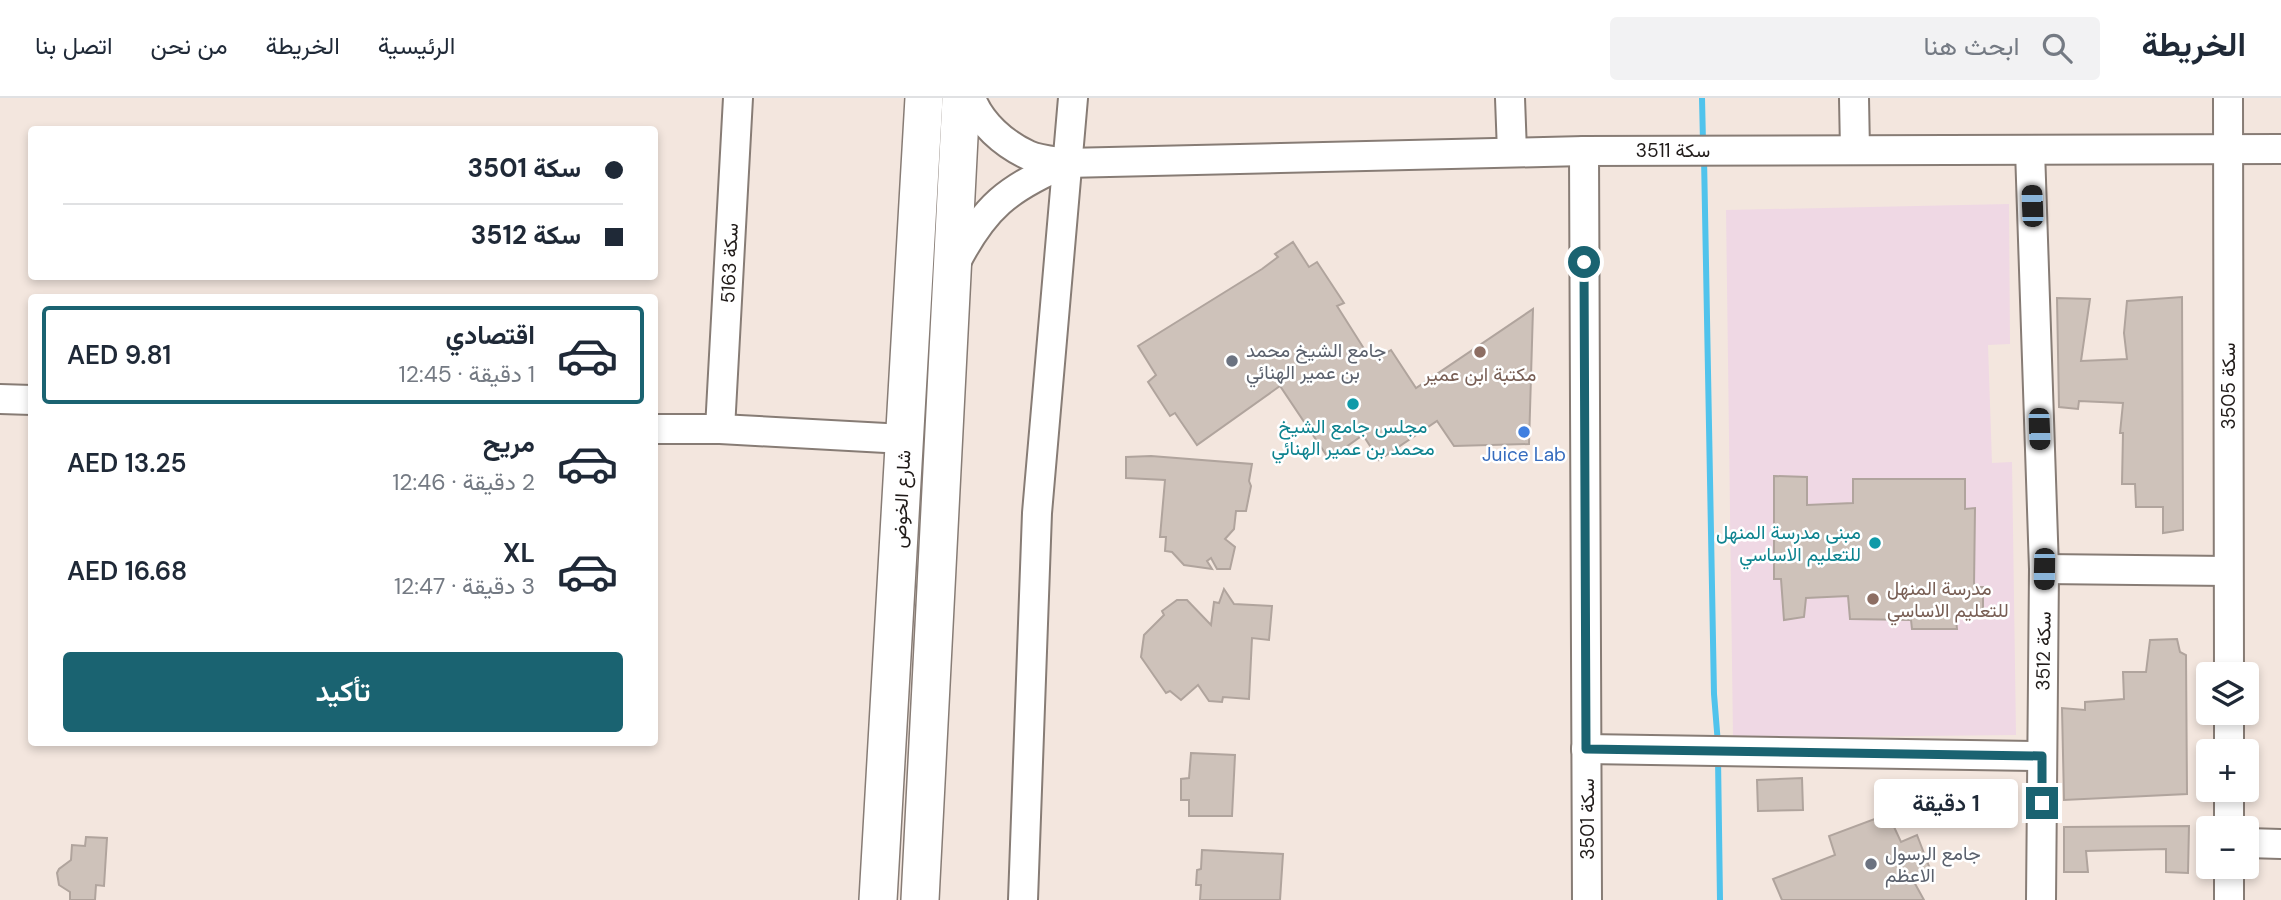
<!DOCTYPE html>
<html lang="ar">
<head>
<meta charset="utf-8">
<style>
	body { margin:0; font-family:"DM Sans",Vazirmatn,sans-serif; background:#f2f2f3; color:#1f2937; direction:rtl; height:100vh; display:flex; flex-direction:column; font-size:26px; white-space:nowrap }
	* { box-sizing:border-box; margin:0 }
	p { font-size:23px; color:#747a83 }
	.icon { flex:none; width:38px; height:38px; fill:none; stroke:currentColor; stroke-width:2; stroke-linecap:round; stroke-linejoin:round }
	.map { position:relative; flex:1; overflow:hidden; direction:ltr }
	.panel { position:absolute; left:28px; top:196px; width:630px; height:452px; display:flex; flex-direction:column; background:#fff; border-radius:7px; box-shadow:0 4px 10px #0003; direction:rtl }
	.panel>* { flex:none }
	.banner { position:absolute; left:28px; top:28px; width:630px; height:154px; border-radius:7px; box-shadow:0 4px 10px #0003; direction:rtl; display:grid; align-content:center; height:154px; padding:0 35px; background:#fff }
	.tools { position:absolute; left:2196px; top:564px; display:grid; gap:14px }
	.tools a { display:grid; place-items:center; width:63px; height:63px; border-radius:7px; background:#fff; box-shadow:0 4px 10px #0003; font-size:35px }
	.end { position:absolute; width:32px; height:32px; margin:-16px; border:9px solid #1a6371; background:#fff; box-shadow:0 0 0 4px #fff }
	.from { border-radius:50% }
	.bubble { position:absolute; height:49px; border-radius:7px; background:#fff; box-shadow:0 4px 10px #0003; font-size:23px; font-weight:600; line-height:49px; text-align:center; direction:rtl }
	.car { position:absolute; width:21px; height:42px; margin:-21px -10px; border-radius:9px; box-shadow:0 0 5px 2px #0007; background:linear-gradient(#222 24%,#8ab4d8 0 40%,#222 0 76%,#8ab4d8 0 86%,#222 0) }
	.banner b { display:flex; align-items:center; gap:24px; height:66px; font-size:26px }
	.banner b+b { border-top:2px solid #e0e1e3 }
	.banner i { width:18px; height:18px; background:#1f2937 }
	ul { padding:12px 0 0; list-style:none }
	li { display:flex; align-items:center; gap:21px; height:98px; margin:0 14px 10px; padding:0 21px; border:4px solid transparent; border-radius:7px }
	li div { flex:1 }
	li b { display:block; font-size:26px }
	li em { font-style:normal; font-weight:600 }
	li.on { border-color:#1a6371 }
	li>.icon { width:63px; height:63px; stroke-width:1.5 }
	.cta { display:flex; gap:14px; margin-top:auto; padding:14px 35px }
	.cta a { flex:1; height:80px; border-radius:7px; background:#1a6371; color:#fff; font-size:28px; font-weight:600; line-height:80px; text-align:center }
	header { display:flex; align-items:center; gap:42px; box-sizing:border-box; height:98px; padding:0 35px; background:#fff; border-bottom:2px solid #e0e1e3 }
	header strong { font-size:33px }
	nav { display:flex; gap:38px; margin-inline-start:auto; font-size:24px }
	.search { width:490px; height:63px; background:#f2f2f3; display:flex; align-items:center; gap:18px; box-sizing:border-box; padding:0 24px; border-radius:7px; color:#747a83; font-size:26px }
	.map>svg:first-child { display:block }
	.education { fill:#efd8e4 }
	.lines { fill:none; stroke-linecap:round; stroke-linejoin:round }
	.stream { stroke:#50c3ec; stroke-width:6 }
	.building { fill:#cec2ba; stroke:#b0a49d; stroke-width:2 }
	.minor-casing { stroke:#877c75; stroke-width:32 }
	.major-casing { stroke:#877c75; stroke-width:40 }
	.minor { stroke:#fff; stroke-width:28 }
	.major { stroke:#fff; stroke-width:37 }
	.route { stroke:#1a6371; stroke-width:9 }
	.education-dot { fill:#8d6e63; stroke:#fff; stroke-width:2.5 }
	.worship-dot { fill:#6b7280; stroke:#fff; stroke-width:2.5 }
	.culture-dot { fill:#0f9aa8; stroke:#fff; stroke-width:2.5 }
	.shop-dot { fill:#3f7fe0; stroke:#fff; stroke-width:2.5 }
	.labels { text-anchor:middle; stroke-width:5; stroke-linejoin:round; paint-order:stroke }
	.street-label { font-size:19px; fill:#201b19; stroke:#fff }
	.worship-label { font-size:19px; fill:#5b616d; stroke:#fff; text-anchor:start }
	.education-label { font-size:19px; fill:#785e54; stroke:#fff }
	.culture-label { font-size:19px; fill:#0d838f; stroke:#fff }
	.shop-label { font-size:19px; fill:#366cbe; stroke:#fff }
</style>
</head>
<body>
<header>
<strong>الخريطة</strong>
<div class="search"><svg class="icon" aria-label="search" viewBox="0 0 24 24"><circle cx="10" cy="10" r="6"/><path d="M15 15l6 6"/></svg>ابحث هنا</div>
<nav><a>الرئيسية</a><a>الخريطة</a><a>من نحن</a><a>اتصل بنا</a></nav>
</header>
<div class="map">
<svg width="2281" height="802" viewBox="0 0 2281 802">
	<rect width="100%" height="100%" fill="#f3e6de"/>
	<!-- education -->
	<path class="education" d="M 2009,106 L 2010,246 L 1988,247 L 1992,365 L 2012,364 L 2016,637 L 1733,640 L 1726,112 Z"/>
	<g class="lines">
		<!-- stream -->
		<g class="stream">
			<path d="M 1702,0 L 1703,44"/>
			<path d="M 1704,59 L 1714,596 L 1718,646"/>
			<path d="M 1718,660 L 1720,802"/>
		</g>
	</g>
	<!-- building -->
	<g class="building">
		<path d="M 1293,144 L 1309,169 L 1317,164 L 1344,205 L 1337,208 L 1368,257 L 1378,251 L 1381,258 L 1391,252 L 1416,290 L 1533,211 L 1529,346 L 1454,348 L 1437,323 L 1379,362 L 1363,337 L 1329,361 L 1280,288 L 1197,347 L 1175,315 L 1170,318 L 1148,284 L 1156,277 L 1138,248 L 1262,171 L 1278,159 L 1275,156 Z"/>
		<path d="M 2182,199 L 2183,432 L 2163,435 L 2163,409 L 2136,409 L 2135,386 L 2122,386 L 2123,335 L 2120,335 L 2123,305 L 2079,303 L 2078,311 L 2059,309 L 2057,200 L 2090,201 L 2081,263 L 2127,261 L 2124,235 L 2127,203 Z"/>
		<path d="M 1151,358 L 1252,366 L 1249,383 L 1251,388 L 1246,413 L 1236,413 L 1234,431 L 1225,441 L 1235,449 L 1230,471 L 1217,471 L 1211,460 L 1207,463 L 1212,471 L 1184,467 L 1172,454 L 1165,453 L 1166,439 L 1160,439 L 1165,382 L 1126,380 L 1126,359 Z"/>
		<path d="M 1774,378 L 1807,379 L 1807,407 L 1853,405 L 1853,381 L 1965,381 L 1965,411 L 1975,410 L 1974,489 L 1983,489 L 1983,520 L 1956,520 L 1957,531 L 1912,531 L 1911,522 L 1850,521 L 1848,498 L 1806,500 L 1804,519 L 1784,522 L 1781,481 L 1774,481 Z"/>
		<path d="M 1224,491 L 1234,506 L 1272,508 L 1269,542 L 1252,540 L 1249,601 L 1223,599 L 1222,604 L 1209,603 L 1198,587 L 1181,602 L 1170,593 L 1166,595 L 1141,559 L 1144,537 L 1164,517 L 1162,513 L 1177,502 L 1187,502 L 1211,527 L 1214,504 L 1219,505 Z"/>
		<path d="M 2177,541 L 2180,554 L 2186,557 L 2187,696 L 2064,702 L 2062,610 L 2085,612 L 2085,604 L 2124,601 L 2123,574 L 2146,574 L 2150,542 Z"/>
		<path d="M 1191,655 L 1235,657 L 1232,718 L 1189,718 L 1189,702 L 1181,702 L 1181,681 L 1189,680 Z"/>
		<path d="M 1802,680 L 1803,712 L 1758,713 L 1757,682 Z"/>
		<path d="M 1888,716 L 1901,744 L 1917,737 L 1932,776 L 1913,782 L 1924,802 L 1782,802 L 1773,781 L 1835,757 L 1829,738 Z"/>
		<path d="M 2189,728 L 2188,775 L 2166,774 L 2166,751 L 2086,753 L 2088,774 L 2064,774 L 2064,729 Z"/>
		<path d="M 86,739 L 107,740 L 104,788 L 96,787 L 95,802 L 70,802 L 70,794 L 59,787 L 57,775 L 59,771 L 71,762 L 72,747 L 85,748 Z"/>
		<path d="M 1202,752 L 1283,756 L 1280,802 L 1200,802 L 1201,787 L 1196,787 L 1197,772 L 1201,771 Z"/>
	</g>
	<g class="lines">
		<defs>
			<g id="minor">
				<path d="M 971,0 C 980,25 1004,46 1028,57 C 1039,62 1054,63 1066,65 L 1584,53 L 2281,51"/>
				<path d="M 1510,0 L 1512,54"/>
				<path d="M 1854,0 L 1855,52"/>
				<path d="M 2228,0 L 2229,576"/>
				<path d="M 2030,52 L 2044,471 L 2041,802"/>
				<path d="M 1584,53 L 1587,802"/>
				<path d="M 955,166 C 984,109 1008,90 1066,65"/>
				<path d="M 0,301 L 32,302"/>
				<path d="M 654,331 L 720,331 L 904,341"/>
				<path d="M 720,331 L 738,0"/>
				<path d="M 2044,471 L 2228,473"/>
				<path d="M 2229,614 L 2229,653"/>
				<path d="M 1586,651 L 2042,658"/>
				<path d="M 2229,691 L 2229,730"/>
				<path d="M 2247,745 L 2281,746"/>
				<path d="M 1023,802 L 1037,415 L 1073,0"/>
				<path d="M 2229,802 L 2229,768"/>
			</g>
			<g id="major">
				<path d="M 878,802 L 924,0"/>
				<path d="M 920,802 L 961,0"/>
			</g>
		</defs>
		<!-- minor casing -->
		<use href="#minor" class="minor-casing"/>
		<!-- major casing -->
		<use href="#major" class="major-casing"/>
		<!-- minor -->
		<use href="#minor" class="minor"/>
		<!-- major -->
		<use href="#major" class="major"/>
	</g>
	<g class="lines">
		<!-- route -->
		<path class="route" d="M 1584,164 L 1586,651 L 2042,658 L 2042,705"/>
	</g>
	<!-- markers -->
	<g class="education-dot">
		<circle cx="1480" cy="254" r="7"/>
		<circle cx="1873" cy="501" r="7"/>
	</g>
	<g class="worship-dot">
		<circle cx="1232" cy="263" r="7"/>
		<circle cx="1871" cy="766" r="7"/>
	</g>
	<g class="culture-dot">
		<circle cx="1353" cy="306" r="7"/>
		<circle cx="1875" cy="445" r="7"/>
	</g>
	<circle class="shop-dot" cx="1524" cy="334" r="7"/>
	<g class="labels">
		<!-- street labels -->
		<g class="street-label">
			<text x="1673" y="59">سكة 3511</text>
			<text transform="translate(729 165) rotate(-87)" y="7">سكة 5163</text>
			<text transform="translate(2228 288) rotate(-90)" y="7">سكة 3505</text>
			<text transform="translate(901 401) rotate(-87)" y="7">شارع الخوض</text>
			<text transform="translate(2043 553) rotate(-89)" y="7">سكة 3512</text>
			<text transform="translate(1587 721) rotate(-90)" y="7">سكة 3501</text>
		</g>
		<!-- worship labels -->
		<g class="worship-label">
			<text x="1246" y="259">جامع الشيخ محمد<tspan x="1246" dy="22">بن عمير الهنائي</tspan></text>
			<text x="1885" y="762">جامع الرسول<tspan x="1885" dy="22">الاعظم</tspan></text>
		</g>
		<!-- education labels -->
		<g class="education-label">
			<text x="1480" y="283">مكتبة ابن عمير</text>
			<text x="1887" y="497" text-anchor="start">مدرسة المنهل<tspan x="1887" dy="22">للتعليم الاساسي</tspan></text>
		</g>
		<!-- culture labels -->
		<g class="culture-label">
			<text x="1353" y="335">مجلس جامع الشيخ<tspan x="1353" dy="22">محمد بن عمير الهنائي</tspan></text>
			<text x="1861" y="441" text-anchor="end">مبنى مدرسة المنهل<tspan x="1861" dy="22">للتعليم الاساسي</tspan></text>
		</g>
		<!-- shop labels -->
		<g class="shop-label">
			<text x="1524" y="363">Juice Lab</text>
		</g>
	</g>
</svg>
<div class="tools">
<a><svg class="icon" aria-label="layers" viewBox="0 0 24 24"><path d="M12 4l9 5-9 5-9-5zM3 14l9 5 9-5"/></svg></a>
<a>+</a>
<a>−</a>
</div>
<i class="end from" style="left:1584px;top:164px"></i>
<i class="end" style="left:2042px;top:705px"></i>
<div class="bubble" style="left:1874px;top:681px;width:144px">1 دقيقة</div>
<i class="car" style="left:2032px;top:108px;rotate:358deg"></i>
<i class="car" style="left:2039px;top:331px;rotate:178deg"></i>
<i class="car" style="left:2044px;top:471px;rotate:181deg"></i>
<div class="banner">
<b><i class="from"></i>سكة 3501</b>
<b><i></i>سكة 3512</b>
</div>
<section class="panel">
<ul>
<li class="on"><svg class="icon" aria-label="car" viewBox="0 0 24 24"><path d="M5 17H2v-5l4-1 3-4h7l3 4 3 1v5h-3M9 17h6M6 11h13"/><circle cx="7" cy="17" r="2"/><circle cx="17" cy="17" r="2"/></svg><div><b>اقتصادي</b><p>1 دقيقة · 12:45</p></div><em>AED 9.81</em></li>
<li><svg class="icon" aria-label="car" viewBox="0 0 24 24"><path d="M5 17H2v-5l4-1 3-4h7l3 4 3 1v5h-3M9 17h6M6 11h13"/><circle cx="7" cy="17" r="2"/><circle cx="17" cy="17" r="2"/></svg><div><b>مريح</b><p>2 دقيقة · 12:46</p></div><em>AED 13.25</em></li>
<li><svg class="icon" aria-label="car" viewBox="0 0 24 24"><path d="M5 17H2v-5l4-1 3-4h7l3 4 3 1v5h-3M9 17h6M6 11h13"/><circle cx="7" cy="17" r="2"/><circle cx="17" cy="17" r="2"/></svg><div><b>XL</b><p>3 دقيقة · 12:47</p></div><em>AED 16.68</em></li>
</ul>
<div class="cta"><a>تأكيد</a></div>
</section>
</div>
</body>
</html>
